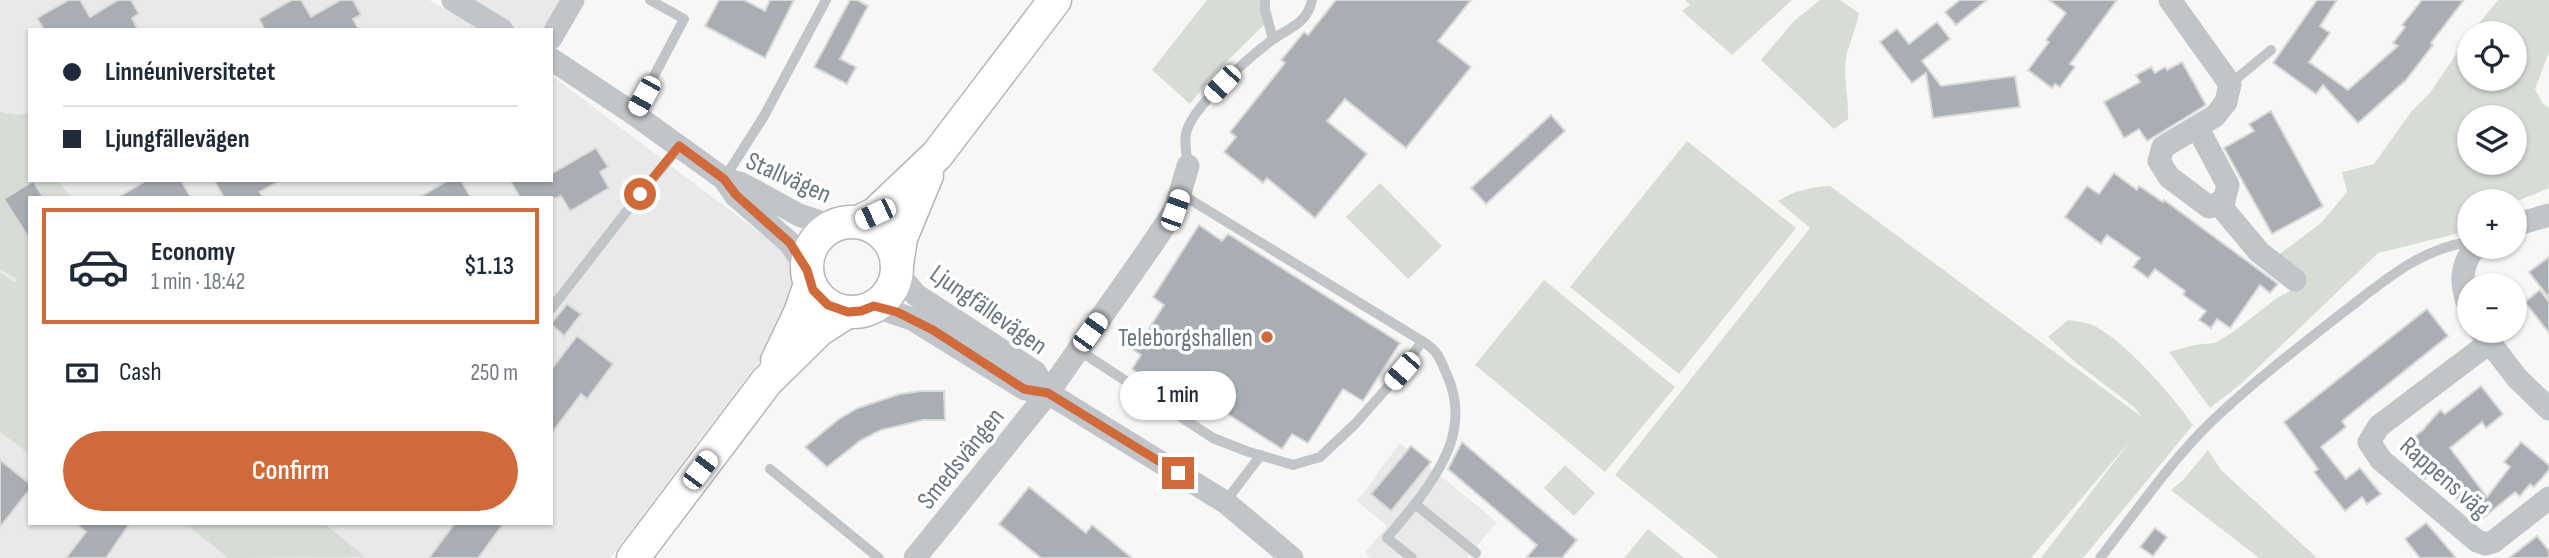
<!DOCTYPE html>
<html lang="en">
<head>
<meta charset="utf-8">
<style>
	body { margin:0; font-family:"Sofia Sans Condensed",sans-serif; background:#f2f2f3; color:#1f2937; height:100vh; display:flex; flex-direction:column; font-size:26px; white-space:nowrap }
	* { box-sizing:border-box; margin:0 }
	p { font-size:23px; color:#747a83 }
	.icon { flex:none; width:38px; height:38px; fill:none; stroke:currentColor; stroke-width:2; stroke-linecap:round; stroke-linejoin:round }
	.map { position:relative; flex:1; overflow:hidden }
	.details { position:absolute; left:28px; top:196px; width:525px; height:329px; display:flex; flex-direction:column; background:#fff; border-radius:0px; box-shadow:0 2px 5px #0004 }
	.details>* { flex:none }
	.top-card { position:absolute; left:28px; top:28px; width:525px; height:154px; border-radius:0px; box-shadow:0 2px 5px #0004; display:grid; align-content:center; height:154px; padding:0 35px; background:#fff }
	.buttons { position:absolute; left:2457px; top:21px; display:grid; gap:14px }
	.buttons a { display:grid; place-items:center; width:70px; height:70px; border-radius:50%; background:#fff; box-shadow:0 2px 5px #0004; font-size:35px }
	.end { position:absolute; width:32px; height:32px; margin:-16px; border:9px solid #d16a3b; background:#fff; box-shadow:0 0 0 4px #fff }
	.from { border-radius:50% }
	.bubble { position:absolute; height:49px; border-radius:24px; background:#fff; box-shadow:0 2px 5px #0004; font-size:23px; font-weight:600; line-height:49px; text-align:center }
	.car { position:absolute; width:21px; height:42px; margin:-21px -10px; border-radius:9px; box-shadow:0 0 5px 2px #0007; background:linear-gradient(#fff 24%,#345 0 40%,#fff 0 76%,#345 0 86%,#fff 0) }
	.top-card b { display:flex; align-items:center; gap:24px; height:66px; font-size:26px }
	.top-card b+b { border-top:2px solid #e0e1e3 }
	.top-card i { width:18px; height:18px; background:#1f2937 }
	ul { padding:12px 0 0; list-style:none }
	li { display:flex; align-items:center; gap:21px; height:116px; margin:0 14px 10px; padding:0 21px; border:4px solid #e0e1e3; border-radius:0px }
	li div { flex:1 }
	li b { display:block; font-size:26px }
	li em { font-style:normal; font-weight:600 }
	li.on { border-color:#d16a3b }
	li>.icon { width:63px; height:63px; stroke-width:1.5 }
	.pay { display:flex; align-items:center; gap:18px; height:77px; padding:0 35px; font-size:26px }
	.pay p { margin-inline-start:auto }
	.primary-button { display:flex; gap:14px; margin-top:auto; padding:14px 35px }
	.primary-button a { flex:1; height:80px; border-radius:42px; background:#d16a3b; color:#fff; font-size:28px; font-weight:600; line-height:80px; text-align:center }
	.map>svg:first-child { display:block }
	.built { fill:#e8e9e8; fill-rule:evenodd }
	.green { fill:#d7dcd5; fill-rule:evenodd }
	.building { fill:#a8aeb4; stroke:#d9d9d8; stroke-width:2 }
	.lines { fill:none; stroke-linecap:round; stroke-linejoin:round }
	.secondary-casing { stroke:#b2b6bb; stroke-width:35 }
	.service { stroke:#c1c4c8; stroke-width:10 }
	.minor { stroke:#c1c4c8; stroke-width:23 }
	.secondary { stroke:#fff; stroke-width:32 }
	.route { stroke:#d16a3b; stroke-width:9 }
	.poi-dot { fill:#d16a3b; stroke:#fff; stroke-width:2.5 }
	.labels { text-anchor:middle; stroke-width:7; stroke-linejoin:round; paint-order:stroke }
	.street-label { font-size:26px; fill:#6a7683; stroke:#fff }
	.poi-label { font-size:26px; fill:#6a7683; stroke:#fff; text-anchor:end }
</style>
</head>
<body>
<div class="map">
<svg width="2549" height="558" viewBox="0 0 2549 558">
	<rect width="100%" height="100%" fill="#f7f8f5"/>
	<!-- built -->
	<g class="built">
		<path d="M 0,0 L 429,0 L 482,30 L 30,30 L 30,180 L 551,180 L 551,75 L 785,252 L 796,271 L 796,289 L 763,356 L 610,558 L 0,558 ZM 30,198 L 551,198 L 551,523 L 30,523 Z"/>
		<path d="M 453,0 L 573,0 L 551,30 L 502,30 Z"/>
		<path d="M 1400,443 L 1497,522 L 1467,558 L 1371,558 L 1365,553 L 1387,526 L 1357,501 Z"/>
	</g>
	<!-- green -->
	<g class="green">
		<path d="M 1207,0 L 1264,0 L 1273,16 L 1211,77 L 1190,104 L 1152,70 Z"/>
		<path d="M 1685,0 L 1792,0 L 1732,55 L 1682,11 L 1690,5 Z"/>
		<path d="M 1820,0 L 1840,0 L 1859,13 C 1857,28 1849,42 1846,57 C 1843,77 1849,99 1848,119 L 1834,129 L 1761,60 L 1794,21 Z"/>
		<path d="M 2498,0 L 2549,0 L 2549,52 L 2535,89 L 2543,104 L 2549,108 L 2549,188 L 2515,202 L 2469,201 L 2469,230 L 2467,231 L 2378,253 L 2242,383 L 2210,408 L 2169,352 L 2194,345 L 2215,343 L 2233,332 L 2277,298 L 2305,282 L 2277,256 L 2321,223 L 2347,192 L 2342,172 L 2374,164 L 2411,112 L 2430,93 L 2469,35 L 2469,79 L 2515,79 L 2515,33 L 2471,33 ZM 2469,117 L 2515,117 L 2515,163 L 2469,163 Z"/>
		<path d="M 0,112 L 18,115 L 29,113 L 30,180 L 57,180 L 72,198 L 30,198 L 30,454 L 0,432 L 0,273 L 14,282 L 17,279 L 0,269 Z"/>
		<path d="M 1687,141 L 1796,228 L 1679,374 L 1570,287 Z"/>
		<path d="M 1380,183 L 1442,246 L 1408,279 L 1346,217 Z"/>
		<path d="M 1830,186 L 2142,417 L 2134,407 L 2075,362 L 2048,337 L 2068,320 C 2075,321 2084,322 2090,324 C 2121,336 2174,397 2193,425 L 2083,558 L 2041,558 L 2130,441 L 2031,558 L 1719,558 L 1615,475 L 1810,228 L 1778,201 C 1794,191 1810,187 1830,186 Z"/>
		<path d="M 1544,280 L 1675,387 L 1605,472 L 1475,365 Z"/>
		<path d="M 2208,450 L 2221,470 L 2317,558 L 2259,558 L 2171,490 L 2183,480 Z"/>
		<path d="M 1565,465 L 1595,493 L 1574,516 L 1544,488 Z"/>
		<path d="M 184,523 L 324,523 L 365,557 L 229,558 Z"/>
		<path d="M 1648,529 L 1684,558 L 1624,558 Z"/>
	</g>
	<!-- building -->
	<g class="building">
		<path d="M 69,0 L 80,0 L 90,17 L 118,0 L 131,0 L 139,14 L 132,18 L 138,30 L 44,30 L 37,18 Z"/>
		<path d="M 292,0 L 301,0 L 311,17 L 341,0 L 353,0 L 361,15 L 353,19 L 359,30 L 265,30 L 259,19 Z"/>
		<path d="M 719,0 L 744,0 L 765,11 L 770,0 L 794,0 L 765,58 L 705,26 Z"/>
		<path d="M 850,0 L 857,0 L 868,6 L 840,59 L 856,67 L 847,84 L 814,67 Z"/>
		<path d="M 1336,0 L 1471,0 L 1438,41 L 1471,67 L 1406,148 L 1345,99 L 1327,121 L 1367,154 L 1315,218 L 1267,178 L 1263,183 L 1224,152 L 1236,137 L 1230,132 L 1285,63 L 1281,60 L 1304,32 L 1308,35 Z"/>
		<path d="M 1960,0 L 1987,0 L 1956,25 L 1945,12 Z"/>
		<path d="M 2049,0 L 2117,0 L 2070,64 L 2075,67 L 2060,87 L 2055,84 L 2052,88 L 2028,70 L 2049,42 L 2046,40 L 2066,13 Z"/>
		<path d="M 2317,0 L 2337,0 L 2320,26 L 2330,33 L 2309,62 L 2348,90 L 2398,46 L 2393,43 L 2405,27 L 2402,25 L 2422,0 L 2464,0 L 2431,43 L 2433,45 L 2406,80 L 2358,123 L 2323,85 L 2316,94 L 2273,63 Z"/>
		<path d="M 1937,22 L 1950,39 L 1922,61 L 1941,86 L 2015,76 L 2020,107 L 1933,118 L 1926,73 L 1912,83 L 1880,42 L 1897,29 L 1909,44 Z"/>
		<path d="M 2182,62 L 2206,105 L 2147,141 L 2139,129 L 2124,138 L 2104,102 L 2140,82 L 2136,75 L 2151,67 L 2155,73 L 2165,67 L 2167,70 Z"/>
		<path d="M 2271,111 L 2323,206 L 2272,234 L 2224,148 L 2254,131 L 2249,124 Z"/>
		<path d="M 1551,115 L 1565,131 L 1486,204 L 1471,188 Z"/>
		<path d="M 596,148 L 608,167 L 600,172 L 609,188 L 570,211 L 561,196 L 557,198 L 520,198 L 510,180 L 551,180 L 551,174 Z"/>
		<path d="M 2114,173 L 2137,190 L 2139,186 L 2163,202 L 2164,200 L 2278,284 L 2270,293 L 2260,285 L 2230,328 L 2217,319 L 2211,328 L 2199,320 L 2206,311 L 2183,295 L 2185,291 L 2155,269 L 2148,278 L 2133,267 L 2140,258 L 2107,235 L 2101,244 L 2065,217 L 2087,186 L 2099,194 Z"/>
		<path d="M 147,180 L 181,180 L 191,198 L 117,198 Z"/>
		<path d="M 214,180 L 281,180 L 260,192 L 263,198 L 224,198 Z"/>
		<path d="M 449,180 L 461,180 L 471,198 L 418,198 Z"/>
		<path d="M 33,181 L 44,198 L 30,198 L 30,240 L 4,199 Z"/>
		<path d="M 1199,225 L 1222,241 L 1228,234 L 1400,343 L 1363,401 L 1343,389 L 1308,443 L 1292,434 L 1282,449 L 1167,375 L 1158,387 L 1132,369 L 1141,355 L 1131,348 L 1139,336 L 1143,338 L 1164,305 L 1153,297 Z"/>
		<path d="M 2549,257 L 2549,298 L 2529,272 Z"/>
		<path d="M 2540,290 L 2549,302 L 2549,333 L 2525,302 Z"/>
		<path d="M 567,304 L 581,314 L 564,336 L 551,324 Z"/>
		<path d="M 2427,309 L 2448,336 L 2342,421 L 2346,427 L 2321,447 L 2346,479 L 2360,468 L 2381,494 L 2367,504 L 2362,497 L 2345,511 L 2314,472 L 2318,469 L 2284,422 Z"/>
		<path d="M 577,336 L 613,364 L 587,399 L 581,394 L 551,434 L 551,370 Z"/>
		<path d="M 2481,386 L 2503,414 L 2486,428 L 2482,422 L 2450,448 L 2487,497 L 2510,467 L 2504,462 L 2521,442 L 2549,465 L 2549,470 L 2534,487 L 2530,484 L 2520,496 L 2515,492 L 2477,523 L 2434,472 L 2425,479 L 2400,447 L 2423,430 L 2440,410 L 2445,414 Z"/>
		<path d="M 922,391 L 944,391 L 945,420 L 923,420 L 881,430 L 861,440 L 827,467 L 805,447 L 839,419 L 858,408 L 900,394 Z"/>
		<path d="M 1462,442 L 1577,540 L 1562,558 L 1526,558 L 1537,545 L 1448,469 Z"/>
		<path d="M 1411,446 L 1431,462 L 1391,511 L 1371,494 Z"/>
		<path d="M 0,460 L 30,484 L 30,489 L 0,527 Z"/>
		<path d="M 1029,487 L 1086,533 L 1092,525 L 1132,558 L 1041,558 L 999,524 Z"/>
		<path d="M 75,523 L 130,523 L 106,558 L 66,558 L 86,532 Z"/>
		<path d="M 455,523 L 504,523 L 478,558 L 429,558 Z"/>
		<path d="M 2426,523 L 2437,535 L 2456,558 L 2420,558 L 2405,539 Z"/>
		<path d="M 2155,528 L 2167,537 L 2153,556 L 2140,547 Z"/>
		<path d="M 2537,536 L 2549,551 L 2549,558 L 2509,558 Z"/>
	</g>
	<g class="lines">
		<defs>
			<g id="secondary">
				<circle cx="852" cy="267" r="45"/>
				<path d="M 858,222 L 875,214 L 937,155 L 1055,0"/>
				<path d="M 897,264 L 901,238 L 927,175"/>
				<path d="M 777,361 L 800,313 L 810,284"/>
				<path d="M 633,558 L 767,381 L 819,330 L 847,312"/>
			</g>
		</defs>
		<!-- secondary casing -->
		<use href="#secondary" class="secondary-casing"/>
		<!-- service -->
		<g class="service">
			<path d="M 1265,0 L 1265,10 L 1273,39"/>
			<path d="M 2230,84 L 2271,50"/>
			<path d="M 634,114 L 684,19 L 650,0"/>
			<path d="M 1188,166 C 1187,156 1184,144 1186,134 C 1190,108 1251,56 1272,40 C 1290,27 1307,24 1312,0"/>
			<path d="M 724,179 L 764,116 L 826,0"/>
			<path d="M 551,309 L 640,194 L 679,147"/>
			<path d="M 1077,349 L 1213,438 L 1246,451 L 1293,465 L 1320,457 L 1355,424 L 1402,371 L 1422,341 L 1181,194"/>
			<path d="M 770,469 L 879,558"/>
			<path d="M 1225,502 L 1261,455"/>
			<path d="M 1415,504 C 1445,465 1469,424 1447,375 C 1439,357 1439,352 1422,341"/>
			<path d="M 1412,558 L 1387,538 L 1415,504 L 1476,553"/>
			<path d="M 2100,558 C 2136,512 2169,463 2211,422 C 2253,382 2300,346 2346,310 C 2384,281 2420,249 2469,242"/>
		</g>
		<!-- minor -->
		<g class="minor">
			<path d="M 453,0 L 502,30"/>
			<path d="M 2170,0 L 2230,84 L 2226,102 L 2215,116 L 2163,147 L 2159,161 L 2169,177 L 2209,207 L 2224,201 L 2228,185 L 2197,127"/>
			<path d="M 551,38 L 573,0"/>
			<path d="M 551,59 L 634,114 L 724,179 L 736,196 L 790,243 L 807,270"/>
			<path d="M 730,181 L 742,184 L 799,215 L 832,226"/>
			<path d="M 2218,203 L 2259,252 L 2295,280"/>
			<path d="M 2515,225 L 2549,215"/>
			<path d="M 897,272 L 916,295 L 1035,372 L 1048,393"/>
			<path d="M 874,306 L 912,319 L 1025,389 L 1048,393 L 1225,502 L 1292,558"/>
			<path d="M 2469,307 C 2460,284 2460,267 2475,247"/>
			<path d="M 2481,331 L 2517,378 L 2549,409"/>
			<path d="M 2489,343 L 2379,426 L 2369,442 L 2381,460 L 2477,541 L 2486,544 L 2493,542 L 2549,498"/>
			<path d="M 915,558 L 1048,393 L 1149,249 L 1175,210 L 1188,166"/>
		</g>
		<!-- secondary -->
		<use href="#secondary" class="secondary"/>
	</g>
	<g class="lines">
		<!-- route -->
		<path class="route" d="M 640,194 L 679,146 L 724,179 L 736,195 L 790,243 L 807,270 L 813,290 L 828,305 L 848,312 L 861,311 L 874,306 L 897,312 L 933,330 L 1024,389 L 1048,393 L 1178,473"/>
	</g>
	<!-- markers -->
	<circle class="poi-dot" cx="1267" cy="337" r="7"/>
	<g class="labels">
		<!-- street labels -->
		<g class="street-label">
			<text transform="translate(789 177) rotate(24)" y="9">Stallvägen</text>
			<text transform="translate(989 309) rotate(35)" y="9">Ljungfällevägen</text>
			<text transform="translate(960 458) rotate(-51)" y="9">Smedsvängen</text>
			<text transform="translate(2445 477) rotate(41)" y="9">Rappens väg</text>
		</g>
		<!-- poi labels -->
		<g class="poi-label">
			<text x="1253" y="346">Teleborgshallen</text>
		</g>
	</g>
</svg>
<div class="buttons">
<a><svg class="icon" aria-label="locate" viewBox="0 0 24 24"><circle cx="12" cy="12" r="6"/><path d="M12 2v4M12 18v4M2 12h4M18 12h4"/></svg></a>
<a><svg class="icon" aria-label="layers" viewBox="0 0 24 24"><path d="M12 4l9 5-9 5-9-5zM3 14l9 5 9-5"/></svg></a>
<a>+</a>
<a>−</a>
</div>
<i class="end from" style="left:640px;top:194px"></i>
<i class="end" style="left:1178px;top:473px"></i>
<div class="bubble" style="left:1120px;top:371px;width:116px">1 min</div>
<i class="car" style="left:1222px;top:84px;rotate:223deg"></i>
<i class="car" style="left:644px;top:96px;rotate:209deg"></i>
<i class="car" style="left:1175px;top:210px;rotate:20deg"></i>
<i class="car" style="left:875px;top:214px;rotate:245deg"></i>
<i class="car" style="left:1090px;top:332px;rotate:36deg"></i>
<i class="car" style="left:1402px;top:371px;rotate:221deg"></i>
<i class="car" style="left:700px;top:470px;rotate:37deg"></i>
<div class="top-card">
<b><i class="from"></i>Linnéuniversitetet</b>
<b><i></i>Ljungfällevägen</b>
</div>
<section class="details">
<ul>
<li class="on"><svg class="icon" aria-label="car" viewBox="0 0 24 24"><path d="M5 17H2v-5l4-1 3-4h7l3 4 3 1v5h-3M9 17h6M6 11h13"/><circle cx="7" cy="17" r="2"/><circle cx="17" cy="17" r="2"/></svg><div><b>Economy</b><p>1 min · 18:42</p></div><em>$1.13</em></li>
</ul>
<div class="pay"><svg class="icon" aria-label="cash" viewBox="0 0 24 24"><path d="M3 7h18v10H3z"/><circle cx="12" cy="12" r="2"/></svg>Cash<p>250 m</p></div>
<div class="primary-button"><a>Confirm</a></div>
</section>
</div>
</body>
</html>
